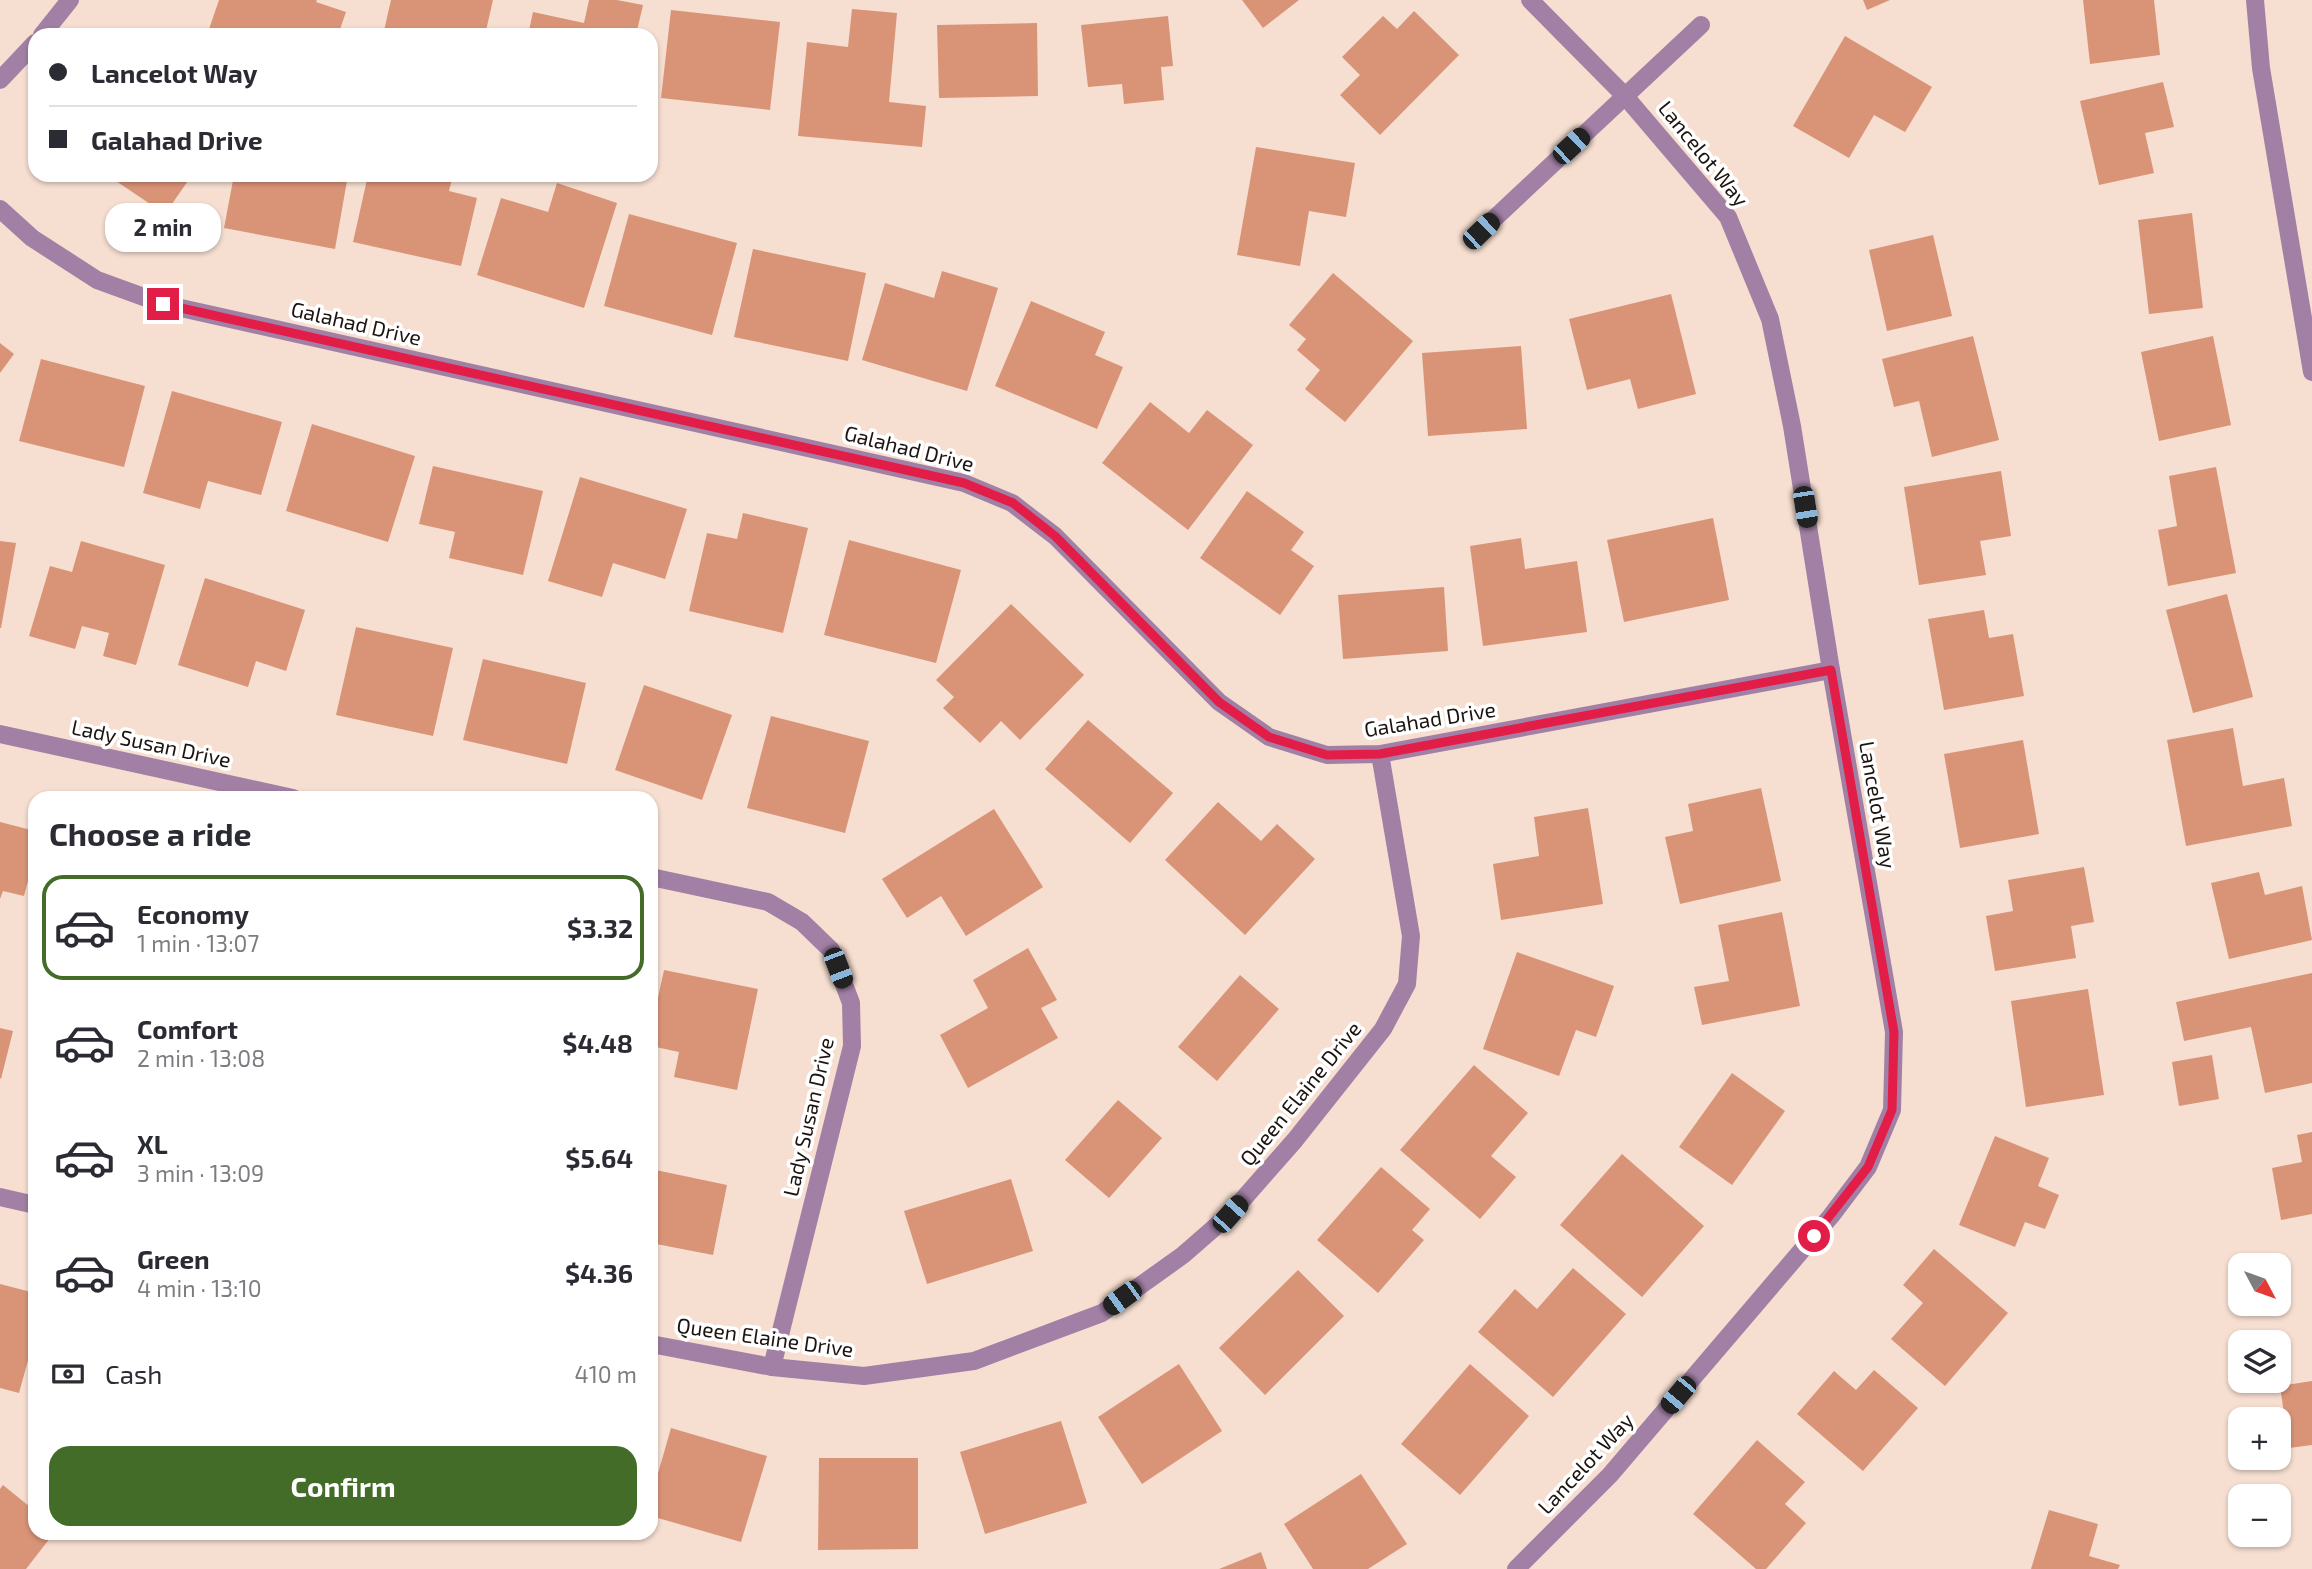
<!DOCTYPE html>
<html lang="en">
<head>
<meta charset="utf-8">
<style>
	body { margin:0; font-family:"Exo 2",sans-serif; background:#f7f7f7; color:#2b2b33; height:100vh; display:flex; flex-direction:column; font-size:26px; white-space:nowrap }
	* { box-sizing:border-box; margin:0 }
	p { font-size:23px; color:#7c7c81 }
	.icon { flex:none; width:38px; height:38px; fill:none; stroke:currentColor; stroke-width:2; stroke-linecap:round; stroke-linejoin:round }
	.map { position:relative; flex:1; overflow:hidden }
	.sheet { position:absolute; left:28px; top:791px; width:630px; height:749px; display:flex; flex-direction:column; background:#fff; border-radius:21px; box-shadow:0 2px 5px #0004 }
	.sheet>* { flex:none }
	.top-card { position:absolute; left:28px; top:28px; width:630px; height:154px; border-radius:21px; box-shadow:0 2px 5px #0004; display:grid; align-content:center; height:154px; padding:0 21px; background:#fff }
	.needle { width:46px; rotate:131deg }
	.tools { position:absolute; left:2228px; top:1253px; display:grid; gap:14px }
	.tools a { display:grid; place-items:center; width:63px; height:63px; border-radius:14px; background:#fff; box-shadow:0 2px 5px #0004; font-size:35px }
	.end { position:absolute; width:32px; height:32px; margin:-16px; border:9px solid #e11d48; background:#fff; box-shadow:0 0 0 4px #fff }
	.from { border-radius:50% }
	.bubble { position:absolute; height:49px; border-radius:21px; background:#fff; box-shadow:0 2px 5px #0004; font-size:23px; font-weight:700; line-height:49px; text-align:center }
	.car { position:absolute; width:21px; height:42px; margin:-21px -10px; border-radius:9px; box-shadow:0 0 5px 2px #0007; background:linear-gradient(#222 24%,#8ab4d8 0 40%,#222 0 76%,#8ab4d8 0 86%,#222 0) }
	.top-card b { display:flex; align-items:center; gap:24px; height:66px; font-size:26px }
	.top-card b+b { border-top:2px solid #e1e1e2 }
	.top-card i { width:18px; height:18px; background:#2b2b33 }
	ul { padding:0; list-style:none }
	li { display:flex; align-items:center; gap:21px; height:105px; margin:0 14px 10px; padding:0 7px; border:4px solid transparent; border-radius:21px }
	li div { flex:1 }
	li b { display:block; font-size:26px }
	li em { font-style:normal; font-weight:700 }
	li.active { border-color:#436c29 }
	li>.icon { width:63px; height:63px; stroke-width:1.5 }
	h2 { padding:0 21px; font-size:32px; line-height:84px }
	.pay { display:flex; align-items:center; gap:18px; height:77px; padding:0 21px; font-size:26px }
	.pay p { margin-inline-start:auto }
	.button { display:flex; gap:14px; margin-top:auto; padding:14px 21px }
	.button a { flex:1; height:80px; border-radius:21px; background:#436c29; color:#fff; font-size:28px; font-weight:700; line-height:80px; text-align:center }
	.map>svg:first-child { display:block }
	.building { fill:#d99478 }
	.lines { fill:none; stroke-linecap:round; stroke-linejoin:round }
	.street { stroke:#a280a6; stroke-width:18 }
	.route { stroke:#e11d48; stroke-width:9 }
	.labels { text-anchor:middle; stroke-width:7; stroke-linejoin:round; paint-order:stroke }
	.street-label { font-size:21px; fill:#1c1410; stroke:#fff }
</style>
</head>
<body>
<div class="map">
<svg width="2312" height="1569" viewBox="0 0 2312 1569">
	<rect width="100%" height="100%" fill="#f6dfd1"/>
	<!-- building -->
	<g class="building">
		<path d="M 219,0 L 317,0 L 316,2 L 346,12 L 338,35 L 218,35 L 208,32 Z"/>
		<path d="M 391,0 L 493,0 L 485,35 L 383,35 Z"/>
		<path d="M 589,0 L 617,0 L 643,5 L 636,35 L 528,35 L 533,12 L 584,23 Z"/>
		<path d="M 1242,0 L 1299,0 L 1263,28 Z"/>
		<path d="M 1863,0 L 1890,0 L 1867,10 Z"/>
		<path d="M 2083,0 L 2154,0 L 2160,55 L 2090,64 Z"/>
		<path d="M 852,9 L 897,13 L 889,102 L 926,106 L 922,147 L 798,136 L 807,42 L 848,47 Z"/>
		<path d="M 671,10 L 780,22 L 770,110 L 661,98 Z"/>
		<path d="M 1414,11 L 1459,55 L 1380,135 L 1340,95 L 1360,75 L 1342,57 L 1383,16 L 1397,29 Z"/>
		<path d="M 1168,16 L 1173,66 L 1161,67 L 1164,100 L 1124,104 L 1122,84 L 1088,87 L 1081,25 Z"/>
		<path d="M 1037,23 L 1038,96 L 939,98 L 937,25 Z"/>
		<path d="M 1845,36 L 1932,87 L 1905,132 L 1874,115 L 1849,158 L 1793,126 Z"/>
		<path d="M 2163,82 L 2174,127 L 2145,133 L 2154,173 L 2099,185 L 2080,101 Z"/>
		<path d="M 1256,147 L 1355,163 L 1346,217 L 1309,211 L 1300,266 L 1237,255 Z"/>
		<path d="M 107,175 L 192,175 L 165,214 Z"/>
		<path d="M 234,175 L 348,175 L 335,249 L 224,228 Z"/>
		<path d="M 368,175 L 453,175 L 449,191 L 477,198 L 461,266 L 353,242 Z"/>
		<path d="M 557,183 L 617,203 L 584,308 L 477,275 L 501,198 L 548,212 Z"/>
		<path d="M 2192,213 L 2203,308 L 2149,314 L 2138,220 Z"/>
		<path d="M 629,214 L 737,243 L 712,335 L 604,306 Z"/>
		<path d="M 1933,235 L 1952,316 L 1887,331 L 1869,250 Z"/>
		<path d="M 753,249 L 866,273 L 848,361 L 734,337 Z"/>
		<path d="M 942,271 L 998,288 L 967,391 L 862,360 L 885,283 L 934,298 Z"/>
		<path d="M 1333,273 L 1413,341 L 1345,422 L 1305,389 L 1320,370 L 1297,350 L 1306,339 L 1289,325 Z"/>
		<path d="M 1671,294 L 1696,394 L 1638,409 L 1630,379 L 1587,390 L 1569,319 Z"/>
		<path d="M 1031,301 L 1105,332 L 1095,355 L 1123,367 L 1097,429 L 995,386 Z"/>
		<path d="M 1973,336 L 1999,440 L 1932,457 L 1919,401 L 1894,407 L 1882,359 Z"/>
		<path d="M 2213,336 L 2231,425 L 2159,441 L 2141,352 Z"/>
		<path d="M 0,343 L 14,354 L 0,373 Z"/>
		<path d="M 1521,346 L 1527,429 L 1428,436 L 1422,353 Z"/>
		<path d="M 41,359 L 145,386 L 124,467 L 19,441 Z"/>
		<path d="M 172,391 L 282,422 L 261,495 L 208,481 L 200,509 L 143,493 Z"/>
		<path d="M 1150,402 L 1189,433 L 1207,410 L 1253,445 L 1188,530 L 1102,463 Z"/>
		<path d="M 312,424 L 415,456 L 388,542 L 286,511 Z"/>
		<path d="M 433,466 L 543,491 L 523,575 L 449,558 L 455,532 L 419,524 Z"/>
		<path d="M 2216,467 L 2236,573 L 2168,586 L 2158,530 L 2177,526 L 2169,476 Z"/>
		<path d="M 2001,471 L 2011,536 L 1980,541 L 1986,575 L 1919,585 L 1904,487 Z"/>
		<path d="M 580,477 L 687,509 L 665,579 L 613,563 L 602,597 L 548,581 Z"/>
		<path d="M 1247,491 L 1304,532 L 1291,550 L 1314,566 L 1280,615 L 1200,558 Z"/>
		<path d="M 743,513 L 808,528 L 783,633 L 689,611 L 707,533 L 737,539 Z"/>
		<path d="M 1713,518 L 1729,600 L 1624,622 L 1607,540 Z"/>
		<path d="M 1521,538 L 1525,569 L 1577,561 L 1587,632 L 1483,646 L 1470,546 Z"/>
		<path d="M 849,540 L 961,570 L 936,663 L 824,635 Z"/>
		<path d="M 0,541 L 16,543 L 1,628 L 0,628 Z"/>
		<path d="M 81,541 L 165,565 L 136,665 L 103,656 L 109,633 L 82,626 L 75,649 L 29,636 L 50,566 L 72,572 Z"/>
		<path d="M 205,578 L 305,610 L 286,671 L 256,661 L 248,687 L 178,665 Z"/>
		<path d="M 1444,587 L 1448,651 L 1343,659 L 1338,595 Z"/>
		<path d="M 2227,594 L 2253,697 L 2193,713 L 2166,610 Z"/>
		<path d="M 1011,604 L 1084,675 L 1020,740 L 1001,721 L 980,743 L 943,708 L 954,697 L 936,680 Z"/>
		<path d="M 1984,610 L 1989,638 L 2013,634 L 2024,696 L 1944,710 L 1928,619 Z"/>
		<path d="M 356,627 L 453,648 L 433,736 L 336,715 Z"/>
		<path d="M 483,659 L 586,683 L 567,764 L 463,740 Z"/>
		<path d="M 644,685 L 732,715 L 702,800 L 615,770 Z"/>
		<path d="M 771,716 L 869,741 L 845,833 L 747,808 Z"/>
		<path d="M 1088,720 L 1173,793 L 1130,843 L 1045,769 Z"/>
		<path d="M 2233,728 L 2243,786 L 2284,778 L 2292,826 L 2186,846 L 2167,740 Z"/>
		<path d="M 2023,740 L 2039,834 L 1960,848 L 1944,754 Z"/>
		<path d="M 1761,788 L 1781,881 L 1680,904 L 1665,837 L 1693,831 L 1688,804 Z"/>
		<path d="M 1218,802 L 1261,841 L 1277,824 L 1315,859 L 1245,935 L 1165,860 Z"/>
		<path d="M 1588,808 L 1603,904 L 1501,920 L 1493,864 L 1539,856 L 1534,817 Z"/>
		<path d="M 994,809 L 1043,887 L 966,936 L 941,896 L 907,918 L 882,879 Z"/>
		<path d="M 0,822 L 35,831 L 35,854 L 24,896 L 3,891 L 0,899 Z"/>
		<path d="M 2084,867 L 2094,922 L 2071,926 L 2076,958 L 1995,971 L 1986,916 L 2013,911 L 2008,880 Z"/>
		<path d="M 2259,872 L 2265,895 L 2302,886 L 2312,940 L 2229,959 L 2211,883 Z"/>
		<path d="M 1782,912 L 1800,1006 L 1702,1025 L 1694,987 L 1729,981 L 1718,925 Z"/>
		<path d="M 1028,948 L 1057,1000 L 1041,1008 L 1058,1038 L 968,1088 L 940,1035 L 988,1008 L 973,980 Z"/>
		<path d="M 1517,952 L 1614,986 L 1596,1037 L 1576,1030 L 1559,1076 L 1483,1049 Z"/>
		<path d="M 664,970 L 758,989 L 737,1090 L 674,1077 L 679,1052 L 651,1046 L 651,1030 Z"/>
		<path d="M 2312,973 L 2312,1083 L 2265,1093 L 2251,1027 L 2184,1041 L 2176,1002 Z"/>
		<path d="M 1240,975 L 1279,1009 L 1217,1081 L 1178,1047 Z"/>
		<path d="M 2088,989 L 2104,1095 L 2026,1107 L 2011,1001 Z"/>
		<path d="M 0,1028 L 13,1031 L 1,1079 L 0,1078 Z"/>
		<path d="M 2212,1055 L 2219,1099 L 2179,1106 L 2172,1062 Z"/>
		<path d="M 1474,1065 L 1528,1113 L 1491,1156 L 1516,1177 L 1480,1219 L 1400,1150 Z"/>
		<path d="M 1732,1073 L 1785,1111 L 1732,1185 L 1679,1147 Z"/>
		<path d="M 1118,1100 L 1162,1138 L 1109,1198 L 1065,1160 Z"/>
		<path d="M 2312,1132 L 2312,1214 L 2281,1220 L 2272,1168 L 2302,1162 L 2297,1135 Z"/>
		<path d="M 1995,1136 L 2049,1158 L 2038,1186 L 2059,1195 L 2045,1229 L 2025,1222 L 2015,1247 L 1959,1225 Z"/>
		<path d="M 1622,1154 L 1704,1226 L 1642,1297 L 1560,1225 Z"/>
		<path d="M 1381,1167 L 1430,1209 L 1412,1230 L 1424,1240 L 1378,1293 L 1317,1240 Z"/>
		<path d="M 651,1169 L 727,1185 L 713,1255 L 651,1243 Z"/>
		<path d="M 1011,1179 L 1033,1251 L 927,1284 L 904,1211 Z"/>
		<path d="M 1934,1249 L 2008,1313 L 1945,1386 L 1891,1339 L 1923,1303 L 1903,1285 Z"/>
		<path d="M 1573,1268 L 1626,1314 L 1553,1397 L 1478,1332 L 1515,1289 L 1537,1309 Z"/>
		<path d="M 1298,1270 L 1344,1316 L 1265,1395 L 1219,1348 Z"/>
		<path d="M 0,1284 L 35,1293 L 35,1335 L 19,1393 L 0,1388 Z"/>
		<path d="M 1179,1364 L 1222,1431 L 1142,1484 L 1098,1417 Z"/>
		<path d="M 1470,1364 L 1529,1416 L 1460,1495 L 1401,1444 Z"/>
		<path d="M 1874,1370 L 1918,1408 L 1863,1471 L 1797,1414 L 1834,1371 L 1856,1390 Z"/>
		<path d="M 2312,1381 L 2312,1445 L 2289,1448 L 2280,1386 Z"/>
		<path d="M 1061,1421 L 1087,1503 L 985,1534 L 960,1452 Z"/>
		<path d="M 671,1428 L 767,1456 L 741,1542 L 651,1516 L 651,1498 Z"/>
		<path d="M 1757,1440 L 1805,1482 L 1785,1504 L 1806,1523 L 1766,1569 L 1756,1569 L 1693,1514 Z"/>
		<path d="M 819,1458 L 918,1458 L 918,1549 L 818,1550 Z"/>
		<path d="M 1361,1474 L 1407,1544 L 1368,1569 L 1313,1569 L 1284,1524 Z"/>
		<path d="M 3,1485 L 35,1511 L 35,1533 L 54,1533 L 26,1569 L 0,1569 L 0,1489 Z"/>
		<path d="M 2049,1510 L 2098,1524 L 2089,1556 L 2120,1565 L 2118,1569 L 2031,1569 Z"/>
		<path d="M 1261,1552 L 1267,1569 L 1219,1569 Z"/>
	</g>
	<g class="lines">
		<!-- street -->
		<g class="street">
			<path d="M 2255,0 L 2261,68 L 2312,372"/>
			<path d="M 42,35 L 70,0"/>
			<path d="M 0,80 L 35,43"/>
			<path d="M 0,209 L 32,238 L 97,280 L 163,304 L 964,483 L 1012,503 L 1055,536 L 1219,702 L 1269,737 L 1327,755 L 1380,754 L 1831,670"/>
			<path d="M 1481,231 L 1701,25"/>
			<path d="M 0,734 L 293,798"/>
			<path d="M 651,877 L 768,902 L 802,922 L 831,950 L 851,1003 L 852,1046 L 772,1367"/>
			<path d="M 0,1197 L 35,1205"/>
			<path d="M 651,1344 L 772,1367 L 864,1376 L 974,1361 L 1102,1313 L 1183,1255 L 1230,1214 L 1295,1140 L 1383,1029 L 1407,984 L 1411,936 L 1380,754"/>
			<path d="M 1516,1569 L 1610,1475 L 1831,1216 L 1868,1167 L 1892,1110 L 1894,1032 L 1831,670 L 1792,426 L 1770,319 L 1728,217 L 1624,95 L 1530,0"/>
		</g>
	</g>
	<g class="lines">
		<!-- route -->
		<path class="route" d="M 163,304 L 964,483 L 1013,503 L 1055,536 L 1219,702 L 1269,737 L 1327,755 L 1380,754 L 1831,670 L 1894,1032 L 1892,1110 L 1868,1167 L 1814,1236"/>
	</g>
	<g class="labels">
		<!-- street labels -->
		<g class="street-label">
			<text transform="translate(1703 154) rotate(51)" y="7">Lancelot Way</text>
			<text transform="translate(356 324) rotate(13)" y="7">Galahad Drive</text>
			<text transform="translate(909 449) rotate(14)" y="7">Galahad Drive</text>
			<text transform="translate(1430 720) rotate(-9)" y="7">Galahad Drive</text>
			<text transform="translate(151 744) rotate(12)" y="7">Lady Susan Drive</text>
			<text transform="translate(1877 805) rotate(80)" y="7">Lancelot Way</text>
			<text transform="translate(1301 1094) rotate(-51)" y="7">Queen Elaine Drive</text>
			<text transform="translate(809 1117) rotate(-77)" y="7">Lady Susan Drive</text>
			<text transform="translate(765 1338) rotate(8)" y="7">Queen Elaine Drive</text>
			<text transform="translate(1586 1464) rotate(-47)" y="7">Lancelot Way</text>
		</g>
	</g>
</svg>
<div class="tools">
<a><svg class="needle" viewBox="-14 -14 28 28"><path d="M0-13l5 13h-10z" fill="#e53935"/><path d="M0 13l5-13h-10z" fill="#7c7c81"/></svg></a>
<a><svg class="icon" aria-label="layers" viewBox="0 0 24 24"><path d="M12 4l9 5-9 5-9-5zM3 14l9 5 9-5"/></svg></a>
<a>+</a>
<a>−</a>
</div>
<i class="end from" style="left:1814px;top:1236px"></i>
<i class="end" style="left:163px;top:304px"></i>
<div class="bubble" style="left:105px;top:203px;width:116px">2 min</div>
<i class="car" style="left:1571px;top:146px;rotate:47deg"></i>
<i class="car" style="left:1481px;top:231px;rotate:46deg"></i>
<i class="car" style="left:1805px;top:507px;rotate:171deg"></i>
<i class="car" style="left:838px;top:968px;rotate:159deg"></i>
<i class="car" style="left:1230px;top:1214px;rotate:42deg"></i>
<i class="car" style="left:1122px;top:1298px;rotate:234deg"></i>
<i class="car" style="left:1678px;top:1395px;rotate:220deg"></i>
<div class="top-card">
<b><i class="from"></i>Lancelot Way</b>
<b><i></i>Galahad Drive</b>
</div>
<section class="sheet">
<h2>Choose a ride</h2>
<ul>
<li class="active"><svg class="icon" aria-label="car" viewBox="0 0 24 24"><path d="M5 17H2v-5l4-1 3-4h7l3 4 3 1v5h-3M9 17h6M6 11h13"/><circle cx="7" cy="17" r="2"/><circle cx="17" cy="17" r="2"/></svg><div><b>Economy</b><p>1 min · 13:07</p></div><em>$3.32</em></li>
<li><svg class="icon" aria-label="car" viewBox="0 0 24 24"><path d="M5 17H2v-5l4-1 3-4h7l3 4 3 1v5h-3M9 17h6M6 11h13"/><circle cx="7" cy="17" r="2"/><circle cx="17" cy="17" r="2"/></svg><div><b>Comfort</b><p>2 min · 13:08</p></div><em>$4.48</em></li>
<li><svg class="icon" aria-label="car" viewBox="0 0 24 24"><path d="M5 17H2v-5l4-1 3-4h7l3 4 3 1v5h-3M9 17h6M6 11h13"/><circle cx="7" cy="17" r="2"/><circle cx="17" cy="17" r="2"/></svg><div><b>XL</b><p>3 min · 13:09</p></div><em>$5.64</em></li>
<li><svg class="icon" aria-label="car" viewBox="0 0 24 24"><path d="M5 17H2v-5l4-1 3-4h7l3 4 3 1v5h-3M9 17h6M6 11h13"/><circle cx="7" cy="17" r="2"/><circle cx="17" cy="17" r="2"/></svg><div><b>Green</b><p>4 min · 13:10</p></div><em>$4.36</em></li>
</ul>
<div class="pay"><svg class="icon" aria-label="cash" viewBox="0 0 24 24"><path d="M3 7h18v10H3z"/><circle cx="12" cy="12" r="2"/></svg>Cash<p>410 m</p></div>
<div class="button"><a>Confirm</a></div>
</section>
</div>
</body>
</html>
